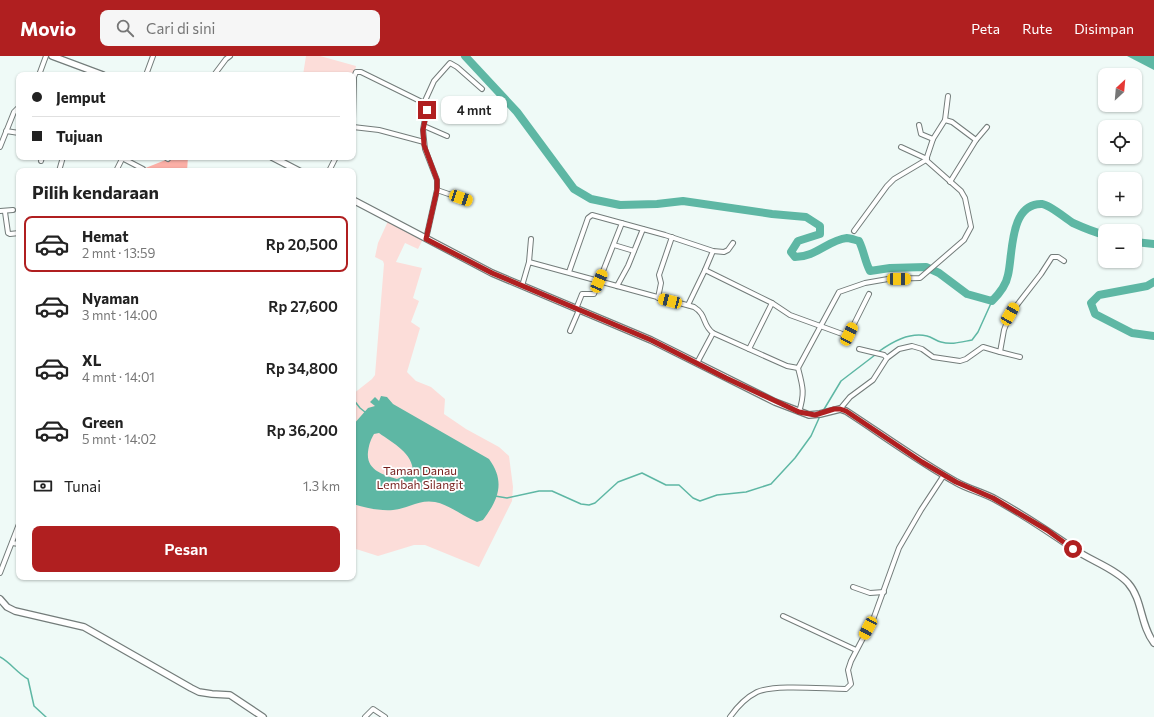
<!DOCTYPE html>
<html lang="id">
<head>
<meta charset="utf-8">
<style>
	body { margin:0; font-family:Commissioner,sans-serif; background:#f6f6f6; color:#222; height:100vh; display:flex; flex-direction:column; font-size:15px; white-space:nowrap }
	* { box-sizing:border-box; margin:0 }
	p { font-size:13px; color:#767676 }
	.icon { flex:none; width:22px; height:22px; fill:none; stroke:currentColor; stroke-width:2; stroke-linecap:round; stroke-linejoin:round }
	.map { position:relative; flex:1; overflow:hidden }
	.panel { position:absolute; left:16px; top:112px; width:340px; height:412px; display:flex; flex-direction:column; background:#fff; border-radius:8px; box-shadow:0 1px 3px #0004 }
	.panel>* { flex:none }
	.guide { position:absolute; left:16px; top:16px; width:340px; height:88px; border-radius:8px; box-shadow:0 1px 3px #0004; display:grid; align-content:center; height:88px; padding:0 16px; background:#fff }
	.needle { width:26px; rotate:26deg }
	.controls { position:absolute; left:1098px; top:12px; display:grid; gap:8px }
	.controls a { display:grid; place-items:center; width:44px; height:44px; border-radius:8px; background:#fff; box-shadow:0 1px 3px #0004; font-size:20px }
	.end { position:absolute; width:18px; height:18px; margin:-9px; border:5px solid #b01f20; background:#fff; box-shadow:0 0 0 2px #fff }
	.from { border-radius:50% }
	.bubble { position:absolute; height:28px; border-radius:8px; background:#fff; box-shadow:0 1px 3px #0004; font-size:13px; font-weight:600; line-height:28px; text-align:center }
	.car { position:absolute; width:12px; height:24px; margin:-12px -6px; border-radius:5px; box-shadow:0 0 3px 1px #0007; background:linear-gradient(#f5c518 24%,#345 0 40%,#f5c518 0 76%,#345 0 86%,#f5c518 0) }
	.guide b { display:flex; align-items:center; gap:14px; height:38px; font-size:15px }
	.guide b+b { border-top:1px solid #e0e0e0 }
	.guide i { width:10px; height:10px; background:#222 }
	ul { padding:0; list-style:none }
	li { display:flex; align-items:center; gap:12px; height:56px; margin:0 8px 6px; padding:0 8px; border:2px solid transparent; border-radius:8px }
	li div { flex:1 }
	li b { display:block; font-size:15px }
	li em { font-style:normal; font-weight:600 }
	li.current { border-color:#b01f20 }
	li>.icon { width:36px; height:36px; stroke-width:1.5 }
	h2 { padding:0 16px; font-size:18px; line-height:48px }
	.pay { display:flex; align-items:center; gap:10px; height:44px; padding:0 16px; font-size:15px }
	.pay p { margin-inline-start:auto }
	.primary-button { display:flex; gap:8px; margin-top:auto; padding:8px 16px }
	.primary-button a { flex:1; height:46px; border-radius:8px; background:#b01f20; color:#fff; font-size:16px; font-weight:600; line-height:46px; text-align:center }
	header { display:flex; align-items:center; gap:24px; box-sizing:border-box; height:56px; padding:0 20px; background:#b01f20; color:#fff }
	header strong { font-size:19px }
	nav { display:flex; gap:22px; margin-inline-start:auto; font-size:14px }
	.search { width:280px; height:36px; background:#f6f6f6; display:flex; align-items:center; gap:10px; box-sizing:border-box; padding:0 14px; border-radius:8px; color:#767676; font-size:15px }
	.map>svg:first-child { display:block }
	.green { fill:#fcddd9 }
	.forest { fill:#fbafa6 }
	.water { fill:#5eb7a4; fill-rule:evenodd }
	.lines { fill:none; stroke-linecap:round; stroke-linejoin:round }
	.stream { stroke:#5eb7a4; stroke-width:1.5 }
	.river { stroke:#5eb7a4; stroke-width:8 }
	.minor-casing { stroke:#737c7a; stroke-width:6 }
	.tertiary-casing { stroke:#737c7a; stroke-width:8 }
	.minor { stroke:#fff; stroke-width:4 }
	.tertiary { stroke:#fff; stroke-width:5.5 }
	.route { stroke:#b01f20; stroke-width:5 }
	.labels { text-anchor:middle; stroke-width:3.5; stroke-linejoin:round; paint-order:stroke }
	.park-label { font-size:12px; fill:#751e1b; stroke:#fff }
</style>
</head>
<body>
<header>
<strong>Movio</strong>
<div class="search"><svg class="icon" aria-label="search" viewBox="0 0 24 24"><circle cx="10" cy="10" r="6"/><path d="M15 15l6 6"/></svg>Cari di sini</div>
<nav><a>Peta</a><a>Rute</a><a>Disimpan</a></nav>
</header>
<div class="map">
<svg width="1154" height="661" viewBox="0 0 1154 661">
	<rect width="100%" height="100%" fill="#effaf7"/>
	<!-- green -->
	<g class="green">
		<path d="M 306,0 L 320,0 L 356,10 L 353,25 L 353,19 L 303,19 Z"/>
		<path d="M 389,163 L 424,181 L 418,193 L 405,187 L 396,206 L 422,212 L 413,242 L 419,245 L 411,266 L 420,272 L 407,316 L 416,325 L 431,331 L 445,343 L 444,358 L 466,373 L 499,391 L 509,400 L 513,431 L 512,445 L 479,511 L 425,489 L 414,489 L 378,500 L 356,493 L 353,489 L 353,338 L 372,323 L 375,319 L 384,208 L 383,205 L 375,201 L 378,187 Z"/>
	</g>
	<!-- forest -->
	<path class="forest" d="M 173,101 L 188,101 L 187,115 L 138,115 Z"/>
	<!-- water -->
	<g class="water">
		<path d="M 1127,0 L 1154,0 L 1154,14 Z"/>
		<path d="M 381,340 L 387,341 L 393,348 L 489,403 C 506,426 498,444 483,464 L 477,466 C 462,460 450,449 435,446 C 419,443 407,453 393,454 C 380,455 365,452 353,448 L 353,369 L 368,352 L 375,350 L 370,346 L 375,341 L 379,345 ZM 379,377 C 393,387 413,397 413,416 L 397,423 C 383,419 366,414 368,396 C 369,389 370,385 374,378 Z"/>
	</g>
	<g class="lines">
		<!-- stream -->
		<g class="stream">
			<path d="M 878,296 C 892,286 909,276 927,280 C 932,281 936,285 941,286 C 952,289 961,286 972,284 L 978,276 L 992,245"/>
			<path d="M 353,343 L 360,352 L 365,356"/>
			<path d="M 823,355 L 841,325 L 875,299"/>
			<path d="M 495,440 L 507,442 L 539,435 L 552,435 L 581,448 L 589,449 L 595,447 L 618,426 L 642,417 L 666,429 L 679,429 L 693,442 L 700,445 L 717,439 L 746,436 L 771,428 L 795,402 L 811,380 L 820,360"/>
			<path d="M 0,601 C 11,607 17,617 28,623 L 34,650 L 46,661"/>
		</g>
		<!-- river -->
		<g class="river">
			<path d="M 465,0 L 517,56 L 574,133 L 591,143 L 620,149 L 657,148 L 683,145 L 772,158 L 806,161 L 820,170 L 820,178 L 798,185 L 791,196 L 795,201 C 816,201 828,184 847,182 C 850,182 855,184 859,185 C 864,195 865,206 870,215 L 890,212 L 926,211 L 939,217 L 967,238 L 992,245 C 999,238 1006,230 1008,219 C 1013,199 1009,147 1042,148 C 1050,149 1065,162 1073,167 C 1084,172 1094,176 1105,179"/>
			<path d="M 1135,186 L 1154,188"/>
			<path d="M 1154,226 L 1147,230 L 1099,239 L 1091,247 L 1095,258 L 1132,277 L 1154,280"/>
		</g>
		<defs>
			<g id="minor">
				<path d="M 39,19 L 46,0"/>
				<path d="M 146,19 L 153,0"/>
				<path d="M 214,19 L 226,3 L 230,0"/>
				<path d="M 424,47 L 434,25 L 450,7 L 457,11 L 482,33"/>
				<path d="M 353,63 L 354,21 L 356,16 L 361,16 L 424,47 L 427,50 L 423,74 L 425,93 L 437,124 L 437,134 L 426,183"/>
				<path d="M 945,64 L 952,66 L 976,84 L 987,71"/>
				<path d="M 919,69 L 921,78 L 933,83"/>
				<path d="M 424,70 L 447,80"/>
				<path d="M 353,71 L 379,74 L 424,86"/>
				<path d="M 6,75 L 19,77"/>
				<path d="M 0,91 L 14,56 L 19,51"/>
				<path d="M 901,91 L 927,103"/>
				<path d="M 165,101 L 168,103"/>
				<path d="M 122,102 L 143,113"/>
				<path d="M 41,105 L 42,101"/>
				<path d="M 59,115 L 63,101"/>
				<path d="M 116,115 L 123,101"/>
				<path d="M 329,115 L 336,101"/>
				<path d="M 950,126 L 976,84"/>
				<path d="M 437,134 L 469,145"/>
				<path d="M 0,155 L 13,154"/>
				<path d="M 5,156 L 8,177 L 10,178 L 19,177"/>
				<path d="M 854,175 L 887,130 L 894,123 L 926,104"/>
				<path d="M 614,189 L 634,195"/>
				<path d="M 529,206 L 531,183"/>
				<path d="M 705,214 L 713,195"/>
				<path d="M 569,216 L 588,162 L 592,159 L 665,179 L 713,195 L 724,196 L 728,194 L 733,187"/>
				<path d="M 522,230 L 529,206 L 694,251 C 707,259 702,269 713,277"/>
				<path d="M 617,230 L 628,210 L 643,173"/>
				<path d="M 658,242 L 661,227 L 659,219 L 672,181"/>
				<path d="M 688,249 L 705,214 L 772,247 L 790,259 L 845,279 L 849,278 L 869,238"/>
				<path d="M 576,253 L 582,238 L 594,238 L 622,167"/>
				<path d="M 570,275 L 579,254"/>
				<path d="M 749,293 L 772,247"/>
				<path d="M 859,293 L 884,299 L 887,302"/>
				<path d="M 1000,296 L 1020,301"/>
				<path d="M 697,307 L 713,277 L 787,310 L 798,312 L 839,236 L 865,227 L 888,223 L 920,222 L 964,184 L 971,171 L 965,142 L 961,135 L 926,104 L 933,83 L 945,64 L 948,40"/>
				<path d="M 798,312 C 803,331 805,337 799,356"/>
				<path d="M 840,353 L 850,341 L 873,324 L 887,302 L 899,293 L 912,290 L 922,293 L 933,301 L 960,305 L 966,303 L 983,291 L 1000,296 L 1004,274 L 1010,258 L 1041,218 L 1052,201 L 1058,201 L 1064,205"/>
				<path d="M 12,487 L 19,488"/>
				<path d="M 0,517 L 19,468"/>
				<path d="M 853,531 L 870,537 L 884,536"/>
				<path d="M 783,560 L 856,594"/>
				<path d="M 365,661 L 373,653 L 385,661"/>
				<path d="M 730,661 C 737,651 745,642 757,636 C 775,628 824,633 846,633 L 851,628 L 848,614 L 851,605 L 874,561 L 899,492 L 921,454 L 944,419"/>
			</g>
			<g id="tertiary">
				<path d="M 52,0 L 103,19"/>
				<path d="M 272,101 L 299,115"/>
				<path d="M 353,144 L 492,217 L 651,284 L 775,346 L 809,359 L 820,358 L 840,353 L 846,355 C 883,379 918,405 956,426 C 968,433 982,436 995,443 C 1022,458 1048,475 1074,493 C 1091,505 1114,512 1128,527 C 1143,544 1140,569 1154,587"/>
				<path d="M 0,543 L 7,551 L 15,555 L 84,571 L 191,632 L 199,636 L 212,638 L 230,639 L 263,661"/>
			</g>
		</defs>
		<!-- minor casing -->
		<use href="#minor" class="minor-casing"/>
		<!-- tertiary casing -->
		<use href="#tertiary" class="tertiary-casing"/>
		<!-- minor -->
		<use href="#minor" class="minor"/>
		<!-- tertiary -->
		<use href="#tertiary" class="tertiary"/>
	</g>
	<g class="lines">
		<!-- route -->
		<path class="route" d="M 427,54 L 423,74 L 424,89 L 437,124 L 437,134 L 426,183 L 492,217 L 651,284 L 726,322 L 799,356 L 815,359 L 834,353 L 840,353 L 846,355 L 922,406 L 956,426 L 993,442 L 1047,474 L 1073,493"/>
	</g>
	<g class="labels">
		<!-- park labels -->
		<g class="park-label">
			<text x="420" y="419">Taman Danau<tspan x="420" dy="14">Lembah Silangit</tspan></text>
		</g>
	</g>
</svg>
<div class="controls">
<a><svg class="needle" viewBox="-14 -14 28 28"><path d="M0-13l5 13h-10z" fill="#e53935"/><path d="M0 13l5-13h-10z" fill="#767676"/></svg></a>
<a><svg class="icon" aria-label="locate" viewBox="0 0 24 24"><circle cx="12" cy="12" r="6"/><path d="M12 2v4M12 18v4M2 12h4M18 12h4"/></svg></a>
<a>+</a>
<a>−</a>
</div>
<i class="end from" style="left:1073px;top:493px"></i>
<i class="end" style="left:427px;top:54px"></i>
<div class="bubble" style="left:441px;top:40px;width:66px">4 mnt</div>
<i class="car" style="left:461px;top:142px;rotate:109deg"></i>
<i class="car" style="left:899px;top:223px;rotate:90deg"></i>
<i class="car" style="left:599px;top:225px;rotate:23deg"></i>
<i class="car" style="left:670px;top:245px;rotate:285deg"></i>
<i class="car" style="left:1010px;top:258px;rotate:30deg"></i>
<i class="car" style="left:849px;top:278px;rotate:26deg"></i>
<i class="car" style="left:868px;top:572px;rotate:208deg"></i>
<div class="guide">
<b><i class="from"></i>Jemput</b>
<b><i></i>Tujuan</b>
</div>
<section class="panel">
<h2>Pilih kendaraan</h2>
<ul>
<li class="current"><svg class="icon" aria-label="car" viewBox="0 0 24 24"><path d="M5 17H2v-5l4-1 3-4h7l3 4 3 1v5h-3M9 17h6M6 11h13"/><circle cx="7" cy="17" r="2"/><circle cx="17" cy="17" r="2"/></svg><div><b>Hemat</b><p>2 mnt · 13:59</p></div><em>Rp 20,500</em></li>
<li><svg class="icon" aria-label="car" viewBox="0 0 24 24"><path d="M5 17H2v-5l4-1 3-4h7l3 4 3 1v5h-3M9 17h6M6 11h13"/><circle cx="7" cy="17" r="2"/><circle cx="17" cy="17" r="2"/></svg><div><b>Nyaman</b><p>3 mnt · 14:00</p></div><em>Rp 27,600</em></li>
<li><svg class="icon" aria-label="car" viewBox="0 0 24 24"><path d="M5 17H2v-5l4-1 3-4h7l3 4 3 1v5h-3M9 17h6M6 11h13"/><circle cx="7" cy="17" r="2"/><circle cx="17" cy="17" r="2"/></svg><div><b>XL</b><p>4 mnt · 14:01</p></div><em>Rp 34,800</em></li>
<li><svg class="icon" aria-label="car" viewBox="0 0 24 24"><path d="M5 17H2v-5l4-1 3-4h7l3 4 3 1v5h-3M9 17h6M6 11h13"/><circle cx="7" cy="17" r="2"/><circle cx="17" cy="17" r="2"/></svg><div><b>Green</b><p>5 mnt · 14:02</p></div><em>Rp 36,200</em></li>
</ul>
<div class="pay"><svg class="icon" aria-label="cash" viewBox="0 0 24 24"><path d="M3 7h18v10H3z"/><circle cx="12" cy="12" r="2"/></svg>Tunai<p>1.3 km</p></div>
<div class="primary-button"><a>Pesan</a></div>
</section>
</div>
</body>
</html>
